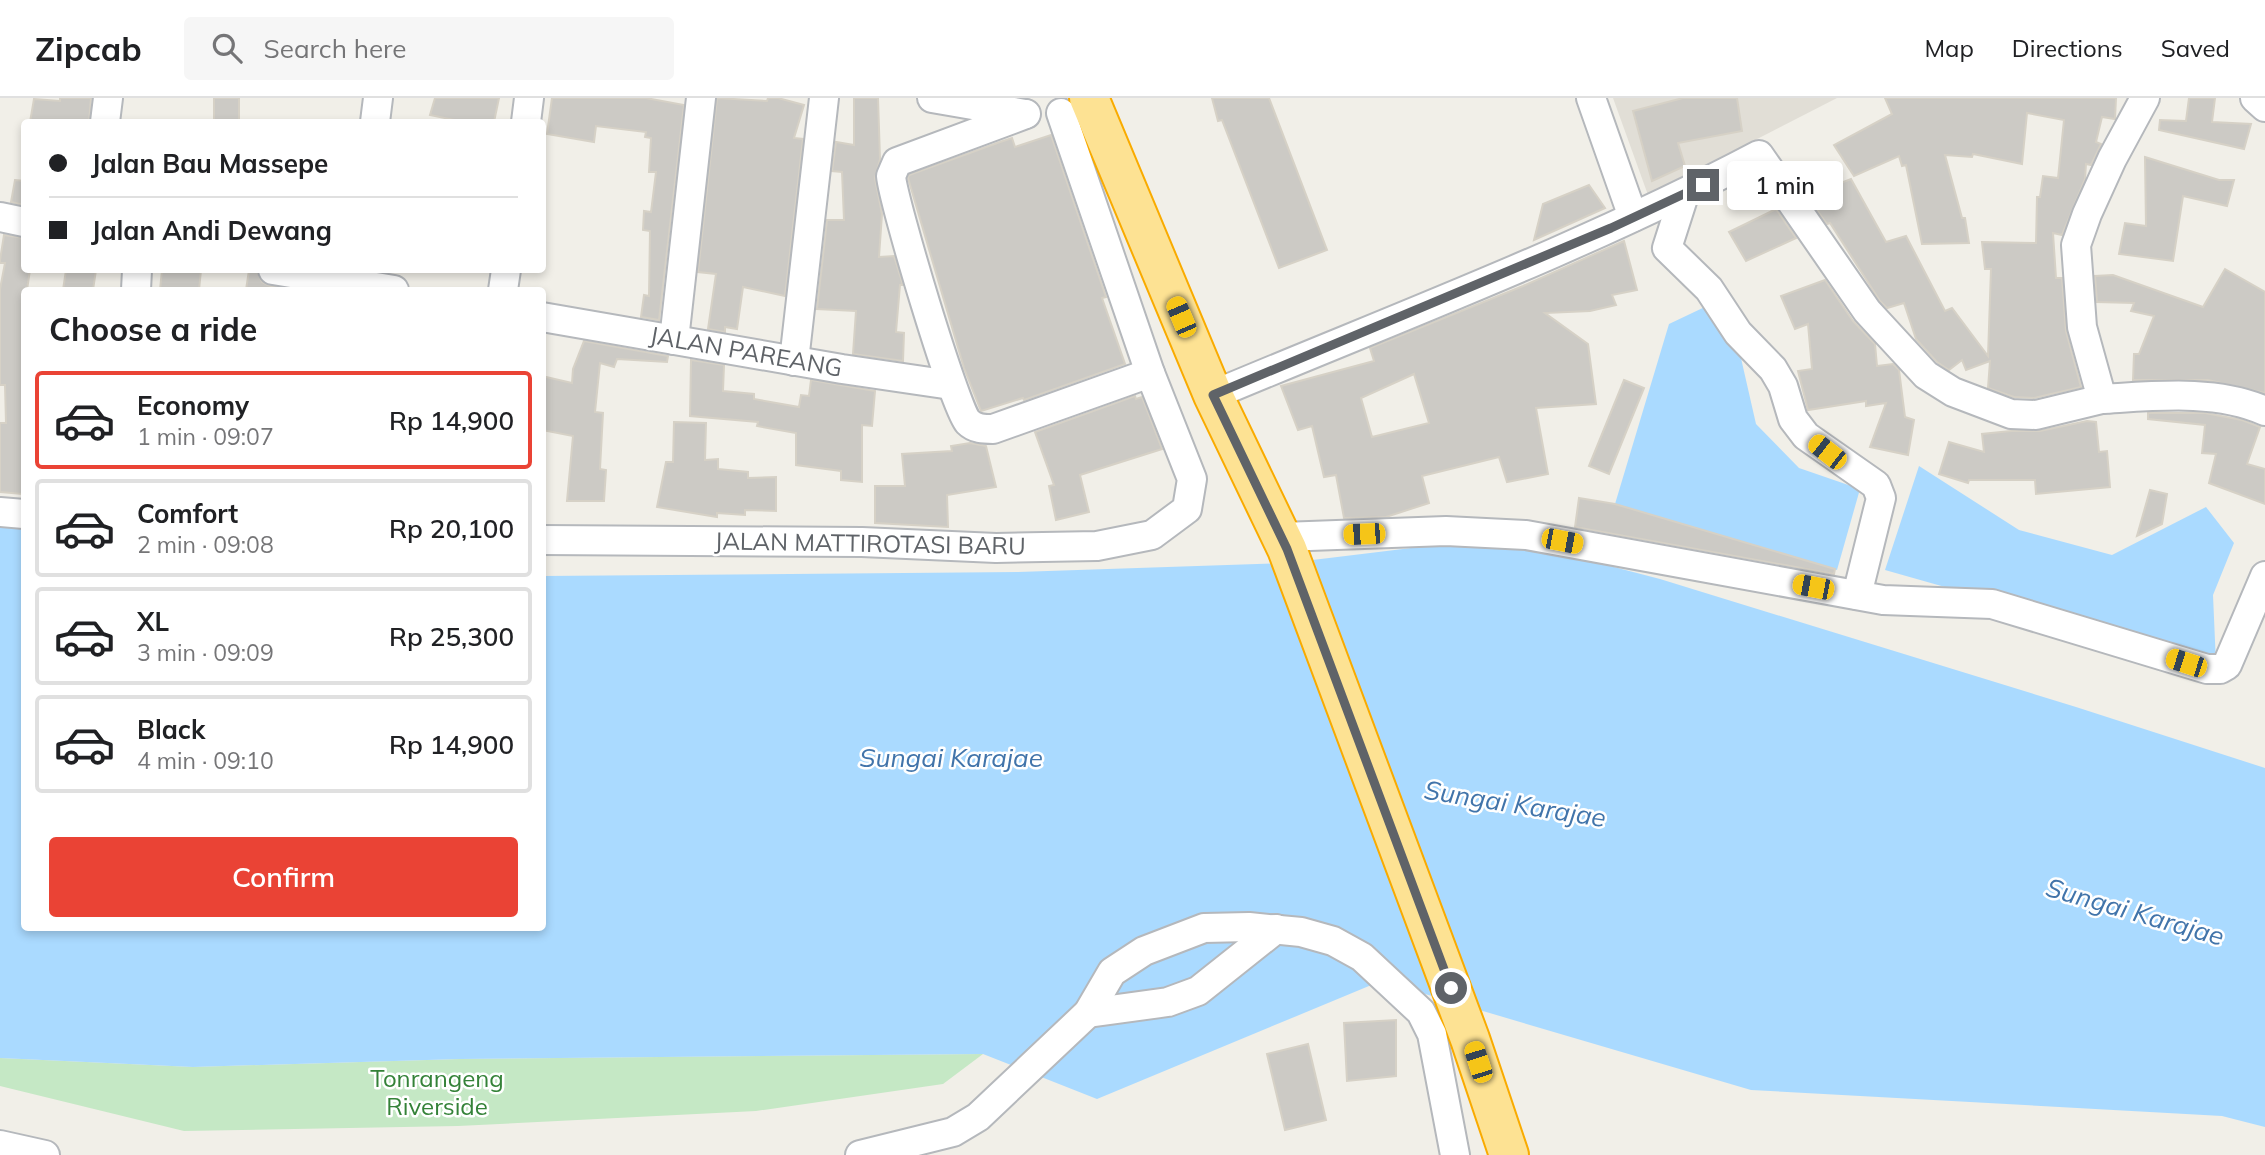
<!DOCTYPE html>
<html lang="en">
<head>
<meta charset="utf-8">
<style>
	body { margin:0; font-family:Mulish,sans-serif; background:#f6f6f6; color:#202124; height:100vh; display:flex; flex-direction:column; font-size:26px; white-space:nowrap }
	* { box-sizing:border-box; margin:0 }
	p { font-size:23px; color:#757577 }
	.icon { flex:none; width:38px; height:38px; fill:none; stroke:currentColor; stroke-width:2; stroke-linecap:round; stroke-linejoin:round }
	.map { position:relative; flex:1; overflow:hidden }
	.drawer { position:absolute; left:21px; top:189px; width:525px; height:644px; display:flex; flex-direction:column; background:#fff; border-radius:7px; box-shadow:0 4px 10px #0003 }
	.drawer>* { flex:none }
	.banner { position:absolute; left:21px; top:21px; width:525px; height:154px; border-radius:7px; box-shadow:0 4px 10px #0003; display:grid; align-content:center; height:154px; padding:0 28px; background:#fff }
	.end { position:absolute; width:32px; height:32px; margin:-16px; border:9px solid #5f6368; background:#fff; box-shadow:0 0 0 4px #fff }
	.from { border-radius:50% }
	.bubble { position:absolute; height:49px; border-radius:7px; background:#fff; box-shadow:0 4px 10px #0003; font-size:23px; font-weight:600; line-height:49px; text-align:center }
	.car { position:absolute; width:21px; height:42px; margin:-21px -10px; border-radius:9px; box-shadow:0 0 5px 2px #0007; background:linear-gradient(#f5c518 24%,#345 0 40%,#f5c518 0 76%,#345 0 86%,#f5c518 0) }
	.banner b { display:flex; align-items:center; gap:24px; height:66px; font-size:26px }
	.banner b+b { border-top:2px solid #e0e0e0 }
	.banner i { width:18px; height:18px; background:#202124 }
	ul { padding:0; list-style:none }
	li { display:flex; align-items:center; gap:21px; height:98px; margin:0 14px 10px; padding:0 14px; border:4px solid #e0e0e0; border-radius:7px }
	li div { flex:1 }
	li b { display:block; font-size:26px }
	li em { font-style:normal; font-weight:600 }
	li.current { border-color:#ea4335 }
	li>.icon { width:63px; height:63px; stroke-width:1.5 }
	h2 { padding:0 28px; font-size:32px; line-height:84px }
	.action { display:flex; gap:14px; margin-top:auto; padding:14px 28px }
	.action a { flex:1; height:80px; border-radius:7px; background:#ea4335; color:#fff; font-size:28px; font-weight:600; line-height:80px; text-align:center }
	header { display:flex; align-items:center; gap:42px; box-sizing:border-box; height:98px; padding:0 35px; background:#fff; border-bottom:2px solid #e0e0e0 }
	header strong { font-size:33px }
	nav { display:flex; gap:38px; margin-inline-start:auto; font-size:24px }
	.search { width:490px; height:63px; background:#f6f6f6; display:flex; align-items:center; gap:18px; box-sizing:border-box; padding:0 24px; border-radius:7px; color:#757577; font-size:26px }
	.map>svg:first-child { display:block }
	.education { fill:#e1ded6 }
	.green { fill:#c5e8c5 }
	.water { fill:#aadaff }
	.building { fill:#cccac5; stroke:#d6d1c6; stroke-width:2; fill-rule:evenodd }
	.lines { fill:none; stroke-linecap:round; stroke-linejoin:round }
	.street-casing { stroke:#b5b8bc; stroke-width:32 }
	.highway-casing { stroke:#f9ab00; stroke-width:42 }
	.street { stroke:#fff; stroke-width:28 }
	.highway { stroke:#fde293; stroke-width:38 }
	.route { stroke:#5f6368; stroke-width:9 }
	.labels { text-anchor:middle; stroke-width:5; stroke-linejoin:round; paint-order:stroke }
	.street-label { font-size:24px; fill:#5f6368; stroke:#fff }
	.park-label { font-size:24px; fill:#348238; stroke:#fff }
	.water-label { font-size:26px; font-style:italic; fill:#4174aa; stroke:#fff }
</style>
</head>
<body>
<header>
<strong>Zipcab</strong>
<div class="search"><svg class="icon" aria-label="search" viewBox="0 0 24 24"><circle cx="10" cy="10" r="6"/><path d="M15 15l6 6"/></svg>Search here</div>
<nav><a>Map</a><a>Directions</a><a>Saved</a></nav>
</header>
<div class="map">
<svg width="2265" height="1057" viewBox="0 0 2265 1057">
	<rect width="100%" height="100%" fill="#f1efe8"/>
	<!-- education -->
	<path class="education" d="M 1613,0 L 1837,0 L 1648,97 Z"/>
	<!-- green -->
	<path class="green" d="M 983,956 L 943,986 L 756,1013 L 458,1028 L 184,1033 L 0,988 L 0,960 L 193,969 L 460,961 Z"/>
	<!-- water -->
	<g class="water">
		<path d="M 1709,207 L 1738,247 L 1756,326 L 1799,370 L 1860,391 L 1837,472 L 1615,406 L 1669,226 Z"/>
		<path d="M 1919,368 L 2019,432 L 2112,457 L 2206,409 L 2234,445 L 2213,497 L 2216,566 L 1885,472 Z"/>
		<path d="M 0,423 L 24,428 L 24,830 L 542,830 L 543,478 L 1018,474 L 1288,465 L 1485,441 L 1507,451 L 1560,455 L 1660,481 L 2076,609 L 2265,670 L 2265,1029 L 2222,1018 L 1751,992 L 1381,883 L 1097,1001 L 983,956 L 460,961 L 193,969 L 0,960 Z"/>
	</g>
	<!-- building -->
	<g class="building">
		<path d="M 60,0 L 91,0 L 89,24 L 30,24 L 34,1 L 60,3 Z"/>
		<rect x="214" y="0" width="25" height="24"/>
		<path d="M 435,0 L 499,0 L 494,24 L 464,24 L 430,17 Z"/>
		<path d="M 552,0 L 646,0 L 684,7 L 659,222 L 641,219 L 644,197 L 649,198 L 650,133 L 643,132 L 644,113 L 651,114 L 656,74 L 649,74 L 651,40 L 645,39 L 646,34 L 596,28 L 594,44 L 547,36 Z"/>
		<path d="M 717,0 L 767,3 L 768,0 L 778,0 L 804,7 L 794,40 L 803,41 L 785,198 L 743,189 L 737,231 L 725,229 L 725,234 L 708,231 L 716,176 L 698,174 Z"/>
		<path d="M 854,0 L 878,0 L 880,61 L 875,80 L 882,116 L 879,159 L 894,158 L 903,187 L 900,187 L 896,234 L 904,235 L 903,263 L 853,256 L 856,213 L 817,211 L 827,122 L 844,122 L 842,74 L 832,73 L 836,44 L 854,47 Z"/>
		<path d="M 1212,0 L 1269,0 L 1327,152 L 1279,170 L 1222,22 L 1218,23 Z"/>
		<path d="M 1683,0 L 1737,0 L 1742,33 L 1678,45 L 1685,68 L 1652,83 L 1633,13 Z"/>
		<path d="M 1885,0 L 2116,0 L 2115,21 L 2102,19 L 2096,44 L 2101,46 L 2091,67 L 2086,66 L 2085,81 L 2062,137 L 2053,135 L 2056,180 L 2062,180 L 2066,233 L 2081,289 L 2034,300 L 2014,299 L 1988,290 L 1990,263 L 1966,272 L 1962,262 L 1949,272 L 1937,264 L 1916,241 L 1904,205 L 1887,210 L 1880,203 L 1830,125 L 1827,126 L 1807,98 L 1851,81 L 1886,144 L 1906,138 L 1945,213 L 1952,210 L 1988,258 L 1991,171 L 1985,171 L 1982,144 L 2036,145 L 2037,99 L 2040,99 L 2043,78 L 2058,80 L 2064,22 L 2027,15 L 2022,66 L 1973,56 L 1972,59 L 1945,57 L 1962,120 L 1965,120 L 1969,145 L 1922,146 L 1906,67 L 1902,68 L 1899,58 L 1854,78 L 1834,47 L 1892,16 Z"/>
		<path d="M 2189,0 L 2215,0 L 2212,24 L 2251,26 L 2244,51 L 2159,32 L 2160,22 L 2186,23 Z"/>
		<path d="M 1051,37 L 1106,199 L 1102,200 L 1125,266 L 1024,302 L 1023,300 L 981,313 L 964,270 L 908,80 L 909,77 L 1000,44 L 1012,40 L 1015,49 Z"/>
		<path d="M 2145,59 L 2219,82 L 2234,82 L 2227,108 L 2183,98 L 2173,163 L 2119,156 L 2125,125 L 2146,128 Z"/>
		<path d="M 15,82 L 24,83 L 24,107 L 11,104 Z"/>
		<path d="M 1589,87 L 1605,110 L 1534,142 L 1543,106 Z"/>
		<path d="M 1776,111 L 1796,140 L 1746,163 L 1729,134 Z"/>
		<path d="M 4,137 L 24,140 L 24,172 L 30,172 L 27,192 L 24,192 L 22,396 L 0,394 L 0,325 L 6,325 L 5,287 L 0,287 L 0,191 L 5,165 L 0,165 L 0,162 Z"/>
		<path d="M 1624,143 L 1637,192 L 1612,197 L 1616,207 L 1590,213 L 1545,215 L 1588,246 L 1596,306 L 1536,310 L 1548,376 L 1507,384 L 1499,359 L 1422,378 L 1429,405 L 1386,419 L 1344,420 L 1336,377 L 1324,379 L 1312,328 L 1298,332 L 1281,288 L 1374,263 L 1370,250 L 1523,188 ZM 1414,276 L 1429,325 L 1372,339 L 1361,300 Z"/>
		<path d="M 2225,171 L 2265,194 L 2265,295 L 2208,282 L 2133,282 L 2134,256 L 2139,256 L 2154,218 L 2131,213 L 2134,205 L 2097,204 L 2095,178 L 2113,177 L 2203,209 Z"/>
		<path d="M 66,172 L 96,172 L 93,192 L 63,192 Z"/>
		<path d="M 162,172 L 201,172 L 199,192 L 160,192 Z"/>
		<path d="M 249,172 L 257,173 L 262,184 L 270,188 L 295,192 L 246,192 Z"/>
		<path d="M 1825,182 L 1853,223 L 1875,246 L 1877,268 L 1893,266 L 1899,272 L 1905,319 L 1914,322 L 1908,357 L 1870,349 L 1886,305 L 1866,308 L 1866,303 L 1808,312 L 1798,273 L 1812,271 L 1808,226 L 1795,231 L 1781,198 Z"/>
		<path d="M 584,243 L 668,258 L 667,264 L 617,261 L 614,269 L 600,265 L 595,314 L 603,315 L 600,371 L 606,372 L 604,403 L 567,403 L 573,338 L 542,332 L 542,278 L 572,285 L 573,271 Z"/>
		<path d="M 691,262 L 724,267 L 723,293 L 754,296 L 754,301 L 799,309 L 801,297 L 809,298 L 811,282 L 875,293 L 872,328 L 862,327 L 862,384 L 841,382 L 841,373 L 796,367 L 796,335 L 757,328 L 758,324 L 690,318 Z"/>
		<path d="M 1624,282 L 1644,290 L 1609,376 L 1589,368 Z"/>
		<path d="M 1135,298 L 1136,301 L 1142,299 L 1162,351 L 1080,377 L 1089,414 L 1056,422 L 1049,388 L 1054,387 L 1035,334 Z"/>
		<path d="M 2148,315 L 2205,315 L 2242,322 L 2260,329 L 2247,366 L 2265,371 L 2265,406 L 2209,385 L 2216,356 L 2202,355 L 2205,327 L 2148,321 Z"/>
		<path d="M 2087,323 L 2096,324 L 2099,354 L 2107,353 L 2110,389 L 2036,396 L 2035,382 L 1969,382 L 1968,385 L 1939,376 L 1949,344 L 1984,354 L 1982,336 L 2011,333 L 2040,333 Z"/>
		<path d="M 674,324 L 706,325 L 705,362 L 718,361 L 718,371 L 748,374 L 748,380 L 776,379 L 776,413 L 745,412 L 745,417 L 717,415 L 717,419 L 657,409 L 666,364 L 673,364 Z"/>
		<path d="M 970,345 L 986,348 L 996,389 L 947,397 L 948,429 L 875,425 L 875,388 L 905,388 L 902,356 L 952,353 L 951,348 Z"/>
		<path d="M 2150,392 L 2167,396 L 2162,426 L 2137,438 Z"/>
		<path d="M 1579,400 L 1615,406 L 1835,471 L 1834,476 L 1575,429 Z"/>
		<path d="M 1396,922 L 1396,978 L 1347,983 L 1344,925 Z"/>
		<path d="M 1308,946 L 1326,1022 L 1285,1032 L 1267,956 Z"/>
	</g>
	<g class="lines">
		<defs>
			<g id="street">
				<path d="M 932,0 L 1025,16"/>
				<path d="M 1591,0 L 1633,119"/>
				<path d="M 2255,0 L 2265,9"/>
				<path d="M 1026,16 L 897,64 L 891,78 C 893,103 955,311 968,324 C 975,331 984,331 993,331 L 1150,275 L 1061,15"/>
				<path d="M 105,24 L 108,0"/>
				<path d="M 375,24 L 378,0"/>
				<path d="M 526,24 L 529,0"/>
				<path d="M 1684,97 L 1667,150 L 1709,191 L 1738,235 L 1773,271 L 1783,288 L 1793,321 L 1806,338 L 1876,387 L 1881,400 L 1857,497"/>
				<path d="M 0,119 L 24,124"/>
				<path d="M 273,172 L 394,192"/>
				<path d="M 136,192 L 137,172"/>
				<path d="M 503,192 L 506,172"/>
				<path d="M 542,219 L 842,271 L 951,287"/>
				<path d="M 674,242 L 701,0"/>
				<path d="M 794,263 L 824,0"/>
				<path d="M 1213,297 C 1396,220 1583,150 1759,57 L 1867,213 L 1926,277 L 1953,294 L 2011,316 L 2036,317 L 2102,301 L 2082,229 L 2076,147 L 2087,116 L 2112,61 L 2145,0"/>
				<path d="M 2102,301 C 2154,298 2217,291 2265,313"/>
				<path d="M 0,414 L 24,416"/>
				<path d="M 1282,439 L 1446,433 L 1526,437 L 1883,502 L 1992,506 L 2207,571 L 2220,571 L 2227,567 L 2265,478"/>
				<path d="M 542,442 L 862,444 L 996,450 L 1097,448 L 1152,437 L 1187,411 L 1192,381 L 1150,275"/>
				<path d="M 1088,915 L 1168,904 L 1198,893 L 1276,831"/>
				<path d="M 0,1047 L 45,1057"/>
				<path d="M 860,1057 L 953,1034 L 978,1019 L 1088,915 L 1112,874 L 1144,853 L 1204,830 L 1249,829 L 1301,834 L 1333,843 L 1362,859 L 1421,914 L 1432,936 L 1455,1057"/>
			</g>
			<path id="highway" d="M 1089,0 L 1213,297 L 1287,451 L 1470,941 L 1509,1057"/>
		</defs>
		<!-- street casing -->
		<use href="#street" class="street-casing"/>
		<!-- highway casing -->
		<use href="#highway" class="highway-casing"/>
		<!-- street -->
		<use href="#street" class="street"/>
		<!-- highway -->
		<use href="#highway" class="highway"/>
	</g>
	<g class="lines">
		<!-- route -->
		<path class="route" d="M 1451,890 L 1287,451 L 1213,297 L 1611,130 L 1703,87"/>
	</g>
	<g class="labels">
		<!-- street labels -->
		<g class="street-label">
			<text transform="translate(746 254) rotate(10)" y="8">JALAN PAREANG</text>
			<text transform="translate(870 446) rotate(1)" y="8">JALAN MATTIROTASI BARU</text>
		</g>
		<!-- park labels -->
		<g class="park-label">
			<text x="437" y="989">Tonrangeng<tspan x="437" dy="28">Riverside</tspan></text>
		</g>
		<!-- water labels -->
		<g class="water-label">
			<text x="951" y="669">Sungai Karajae</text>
			<text transform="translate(1515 706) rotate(9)" y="9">Sungai Karajae</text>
			<text transform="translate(2135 814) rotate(16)" y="9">Sungai Karajae</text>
		</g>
	</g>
</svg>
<i class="end from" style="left:1451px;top:890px"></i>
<i class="end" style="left:1703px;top:87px"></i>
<div class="bubble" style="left:1727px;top:63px;width:116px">1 min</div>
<i class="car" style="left:1181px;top:219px;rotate:337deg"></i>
<i class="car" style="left:1827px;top:354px;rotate:308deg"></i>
<i class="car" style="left:1364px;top:436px;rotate:268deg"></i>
<i class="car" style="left:1562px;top:443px;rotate:101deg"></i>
<i class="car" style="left:1813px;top:489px;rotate:281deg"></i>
<i class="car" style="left:2186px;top:565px;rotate:288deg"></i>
<i class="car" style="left:1478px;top:964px;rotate:342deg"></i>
<div class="banner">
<b><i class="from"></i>Jalan Bau Massepe</b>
<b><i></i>Jalan Andi Dewang</b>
</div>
<section class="drawer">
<h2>Choose a ride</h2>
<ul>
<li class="current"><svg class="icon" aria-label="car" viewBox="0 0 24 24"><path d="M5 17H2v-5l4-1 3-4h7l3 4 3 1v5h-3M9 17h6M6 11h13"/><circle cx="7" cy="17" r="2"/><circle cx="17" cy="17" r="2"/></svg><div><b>Economy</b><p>1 min · 09:07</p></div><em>Rp 14,900</em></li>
<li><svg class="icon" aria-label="car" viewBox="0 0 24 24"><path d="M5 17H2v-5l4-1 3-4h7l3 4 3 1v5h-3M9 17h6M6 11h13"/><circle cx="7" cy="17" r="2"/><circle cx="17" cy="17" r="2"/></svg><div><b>Comfort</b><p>2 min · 09:08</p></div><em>Rp 20,100</em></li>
<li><svg class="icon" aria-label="car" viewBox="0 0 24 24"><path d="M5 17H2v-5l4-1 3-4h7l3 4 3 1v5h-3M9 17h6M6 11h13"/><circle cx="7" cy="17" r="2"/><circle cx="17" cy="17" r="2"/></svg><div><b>XL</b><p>3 min · 09:09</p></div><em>Rp 25,300</em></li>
<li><svg class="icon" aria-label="car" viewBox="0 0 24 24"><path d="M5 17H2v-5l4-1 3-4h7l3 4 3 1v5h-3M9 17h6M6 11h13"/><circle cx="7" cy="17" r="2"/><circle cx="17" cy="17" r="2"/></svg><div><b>Black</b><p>4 min · 09:10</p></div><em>Rp 14,900</em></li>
</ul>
<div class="action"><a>Confirm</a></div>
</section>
</div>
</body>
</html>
